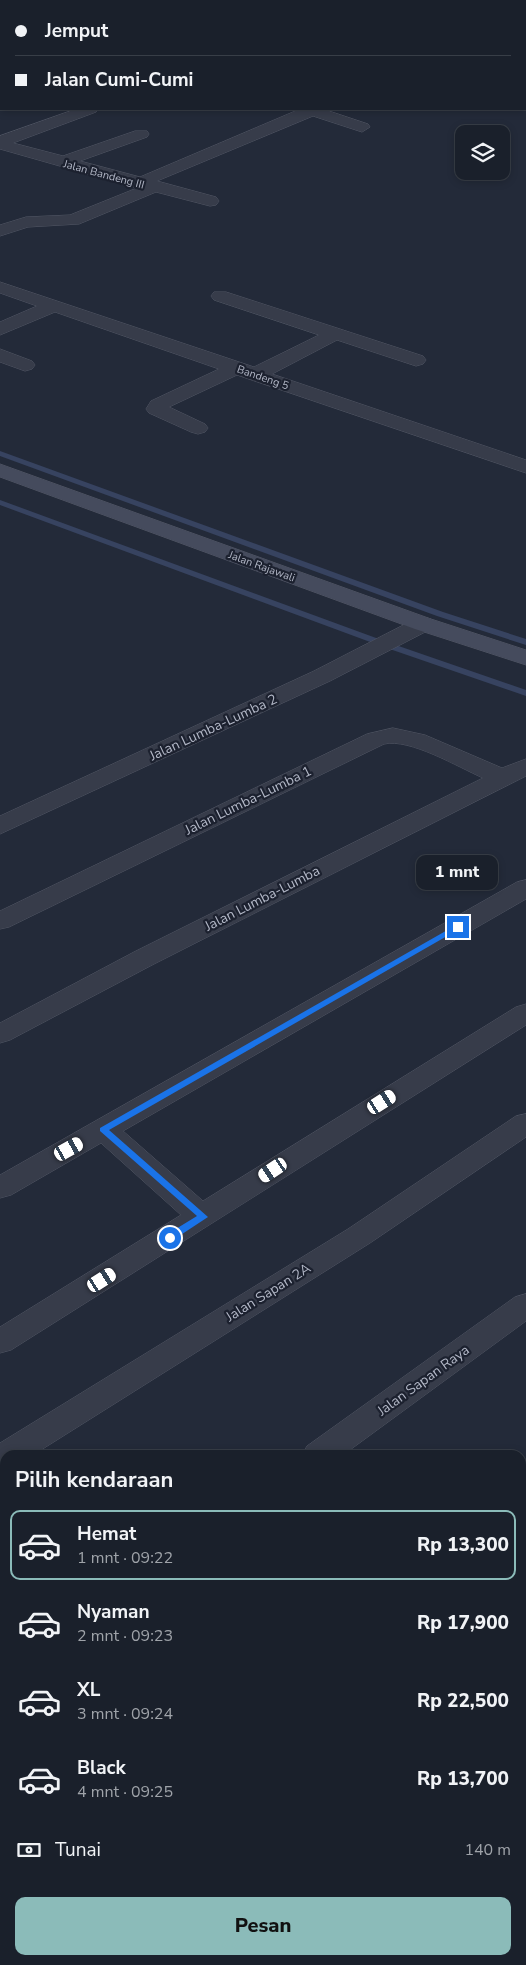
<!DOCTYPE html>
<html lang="id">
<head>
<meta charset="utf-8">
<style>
	body { margin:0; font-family:"Nunito Sans",sans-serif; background:#232833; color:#f1f3f6; height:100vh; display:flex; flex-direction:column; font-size:19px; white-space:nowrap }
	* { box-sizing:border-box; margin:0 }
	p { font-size:16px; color:#9fa3a9 }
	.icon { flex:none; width:28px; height:28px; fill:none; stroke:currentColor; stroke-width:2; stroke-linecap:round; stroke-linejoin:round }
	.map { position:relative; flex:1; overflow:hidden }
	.panel { position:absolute; left:0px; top:1450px; width:526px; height:515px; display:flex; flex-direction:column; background:#1a202b; border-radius:15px 15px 0 0; box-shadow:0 2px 8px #0003,0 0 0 1px #383e47 }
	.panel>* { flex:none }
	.hud { position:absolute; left:0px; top:0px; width:526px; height:110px; box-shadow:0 2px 8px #0003,0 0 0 1px #383e47; display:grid; align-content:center; height:110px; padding:0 15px; background:#1a202b }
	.controls { position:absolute; left:455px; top:125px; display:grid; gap:10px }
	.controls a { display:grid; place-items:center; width:55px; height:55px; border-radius:10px; background:#1a202b; box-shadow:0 2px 8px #0003,0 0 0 1px #383e47; font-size:25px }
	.end { position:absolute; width:22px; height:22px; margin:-11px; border:6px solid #1a73e8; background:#fff; box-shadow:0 0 0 2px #fff }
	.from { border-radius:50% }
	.bubble { position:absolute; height:35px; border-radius:10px; background:#1a202b; box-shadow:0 2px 8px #0003,0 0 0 1px #383e47; font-size:16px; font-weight:800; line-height:35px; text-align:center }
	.car { position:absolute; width:15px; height:30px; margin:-15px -8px; border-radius:6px; box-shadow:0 0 4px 1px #0007; background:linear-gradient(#fff 24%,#345 0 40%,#fff 0 76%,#345 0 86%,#fff 0) }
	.hud b { display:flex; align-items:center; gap:18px; height:48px; font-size:19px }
	.hud b+b { border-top:1px solid #383e47 }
	.hud i { width:12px; height:12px; background:#f1f3f6 }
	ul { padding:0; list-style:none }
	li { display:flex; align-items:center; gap:15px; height:70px; margin:0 10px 8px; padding:0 5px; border:2px solid transparent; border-radius:10px }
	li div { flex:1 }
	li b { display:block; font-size:19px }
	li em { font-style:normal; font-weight:800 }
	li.on { border-color:#8bbbb9 }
	li>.icon { width:45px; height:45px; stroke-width:1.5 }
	h2 { padding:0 15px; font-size:22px; line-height:60px }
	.pay { display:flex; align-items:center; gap:12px; height:55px; padding:0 15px; font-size:19px }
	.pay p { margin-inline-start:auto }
	.primary-button { display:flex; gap:10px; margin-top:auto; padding:10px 15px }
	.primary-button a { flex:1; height:58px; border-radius:10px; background:#8bbbb9; color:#111; font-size:20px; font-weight:800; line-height:58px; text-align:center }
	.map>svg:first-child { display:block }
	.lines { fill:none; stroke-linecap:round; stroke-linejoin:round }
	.stream { fill:#374360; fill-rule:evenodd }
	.minor-casing { stroke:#525765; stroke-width:1 }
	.secondary-casing { stroke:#525765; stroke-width:1 }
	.minor { fill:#373c4a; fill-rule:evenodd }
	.secondary { fill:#454b5d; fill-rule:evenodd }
	.route { fill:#1a73e8 }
	.labels { text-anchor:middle; stroke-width:4.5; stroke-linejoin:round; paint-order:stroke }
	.far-street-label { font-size:11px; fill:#b2b7c6; stroke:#1c212f }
	.street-label { font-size:14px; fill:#b2b7c6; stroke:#1c212f }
</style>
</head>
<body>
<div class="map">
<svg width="526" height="1965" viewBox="0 0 526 1965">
	<rect width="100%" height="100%" fill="#232a39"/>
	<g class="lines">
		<!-- stream -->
		<g class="stream">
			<path d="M 0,451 L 443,612 L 526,639 L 526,645 L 437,616 L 0,456 Z"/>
			<path d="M 0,500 L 387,642 L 526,690 L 526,696 L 381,646 L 0,505 Z"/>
		</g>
		<defs>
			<g id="minor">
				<rect x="525" y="19" width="1" height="8"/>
				<rect x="0" y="23" width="1" height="9"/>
				<path d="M 1,61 L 1,71 L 0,72 L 0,62 Z"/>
				<path d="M 76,109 L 98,109 L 96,112 L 13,143 L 63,156 L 135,131 L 147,131 L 149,134 L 147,137 L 80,161 L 140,177 L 300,109 L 323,109 L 368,124 L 370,127 L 362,132 L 313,116 L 157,181 L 216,197 L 219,201 L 216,205 L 210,206 L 156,192 L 79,224 L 28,227 L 0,236 L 0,225 L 26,217 L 70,215 L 137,188 L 0,149 L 0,136 Z"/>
				<path d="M 0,282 L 254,367 L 319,335 L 214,300 L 211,296 L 214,292 L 226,292 L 423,356 L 426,360 L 423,364 L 416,366 L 337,340 L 272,374 L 526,460 L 526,473 L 237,375 L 169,407 L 205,424 L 208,428 L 205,432 L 198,434 L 191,432 L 149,413 L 146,409 L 151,401 L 219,369 L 55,312 L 0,335 L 0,322 L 37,306 L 0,293 Z"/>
				<path d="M 0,349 L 32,361 L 35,365 L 32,369 L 25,371 L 0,362 Z"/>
				<path d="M 423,617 L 431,619 L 434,624 L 431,629 L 330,681 L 0,834 L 0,816 L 314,671 L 415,619 Z"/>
				<path d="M 393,728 L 425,735 L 502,768 L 526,759 L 526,776 L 154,964 L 10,1040 L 0,1043 L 0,1023 L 134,952 L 483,778 C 458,767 410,738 384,744 L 9,927 L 0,929 L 0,911 L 367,734 Z"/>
				<path d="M 526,880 L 526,899 L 123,1131 L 203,1201 L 516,1007 L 526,1004 L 526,1025 L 11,1350 L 0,1353 L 0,1327 L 181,1215 L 101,1143 L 11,1195 L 0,1198 L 0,1175 L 517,882 Z"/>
				<path d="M 526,1114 L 526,1137 L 370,1243 L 33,1455 L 5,1455 L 5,1467 L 0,1465 L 0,1443 L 348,1229 L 516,1116 Z"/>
				<path d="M 526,1294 L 526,1321 L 343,1455 L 302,1455 L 307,1446 L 515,1297 Z"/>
				<path d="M 526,1517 L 526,1546 L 521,1547 L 521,1518 Z"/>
				<path d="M 521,1630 L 526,1631 L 526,1663 L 521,1661 Z"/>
				<path d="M 5,1656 L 5,1687 L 0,1689 L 0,1658 Z"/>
				<path d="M 0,1730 L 5,1732 L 5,1765 L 0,1763 Z"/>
				<path d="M 521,1829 L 526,1831 L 526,1867 L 521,1865 Z"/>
				<path d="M 526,1895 L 526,1932 L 521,1933 L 521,1896 Z"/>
				<path d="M 329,1960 L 374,1960 L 376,1965 L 331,1965 Z"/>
				<path d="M 452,1960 L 496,1960 L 494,1965 L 450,1965 Z"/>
			</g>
			<path id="secondary" d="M 0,464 L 431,619 L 526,650 L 526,665 L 415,629 L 0,477 Z"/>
		</defs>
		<!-- minor casing -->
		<use href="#minor" class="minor-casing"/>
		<!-- secondary casing -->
		<use href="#secondary" class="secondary-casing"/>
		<!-- minor -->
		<use href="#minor" class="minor"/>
		<!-- secondary -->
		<use href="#secondary" class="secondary"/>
	</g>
	<!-- route -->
	<path class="route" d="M 458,924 L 461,925 L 461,928 L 109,1130 L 208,1217 L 173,1240 L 166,1240 L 166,1235 L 197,1216 L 100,1131 L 100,1128 Z"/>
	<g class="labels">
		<!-- far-street labels -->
		<g class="far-street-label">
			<text transform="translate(104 174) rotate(15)" y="4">Jalan Bandeng III</text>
			<text transform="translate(263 377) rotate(19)" y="4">Bandeng 5</text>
			<text transform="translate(262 566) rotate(20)" y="4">Jalan Rajawali</text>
		</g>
		<!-- street labels -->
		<g class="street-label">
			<text transform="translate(213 727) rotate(-25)" y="5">Jalan Lumba-Lumba 2</text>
			<text transform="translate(248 800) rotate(-26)" y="5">Jalan Lumba-Lumba 1</text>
			<text transform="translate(262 898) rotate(-27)" y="5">Jalan Lumba-Lumba</text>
			<text transform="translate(268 1292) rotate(-32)" y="5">Jalan Sapan 2A</text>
			<text transform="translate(423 1380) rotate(-36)" y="5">Jalan Sapan Raya</text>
		</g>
	</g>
</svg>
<div class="controls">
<a><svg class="icon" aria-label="layers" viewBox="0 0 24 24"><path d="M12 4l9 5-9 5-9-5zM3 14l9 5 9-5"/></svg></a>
</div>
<i class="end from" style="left:170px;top:1238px"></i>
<i class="end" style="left:458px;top:927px"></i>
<div class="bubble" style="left:416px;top:855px;width:82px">1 mnt</div>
<i class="car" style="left:382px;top:1102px;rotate:58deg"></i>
<i class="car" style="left:69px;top:1149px;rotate:61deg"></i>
<i class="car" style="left:273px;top:1170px;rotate:236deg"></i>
<i class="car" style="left:102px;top:1280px;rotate:58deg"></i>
<div class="hud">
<b><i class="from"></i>Jemput</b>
<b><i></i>Jalan Cumi-Cumi</b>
</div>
<section class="panel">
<h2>Pilih kendaraan</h2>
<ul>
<li class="on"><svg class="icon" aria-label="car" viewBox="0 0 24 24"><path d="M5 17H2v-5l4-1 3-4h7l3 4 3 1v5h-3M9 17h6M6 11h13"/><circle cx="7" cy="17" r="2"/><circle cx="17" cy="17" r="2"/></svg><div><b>Hemat</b><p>1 mnt · 09:22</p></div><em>Rp 13,300</em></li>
<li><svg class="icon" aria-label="car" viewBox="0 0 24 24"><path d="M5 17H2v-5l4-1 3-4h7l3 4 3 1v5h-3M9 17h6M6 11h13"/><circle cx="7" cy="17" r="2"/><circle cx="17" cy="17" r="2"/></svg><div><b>Nyaman</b><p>2 mnt · 09:23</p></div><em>Rp 17,900</em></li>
<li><svg class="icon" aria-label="car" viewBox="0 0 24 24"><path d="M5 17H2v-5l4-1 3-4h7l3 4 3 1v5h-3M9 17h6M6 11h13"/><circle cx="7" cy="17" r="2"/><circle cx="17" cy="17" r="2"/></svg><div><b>XL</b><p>3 mnt · 09:24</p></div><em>Rp 22,500</em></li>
<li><svg class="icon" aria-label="car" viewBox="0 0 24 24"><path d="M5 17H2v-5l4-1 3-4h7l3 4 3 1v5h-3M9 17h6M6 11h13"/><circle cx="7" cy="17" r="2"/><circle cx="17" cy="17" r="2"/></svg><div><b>Black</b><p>4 mnt · 09:25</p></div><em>Rp 13,700</em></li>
</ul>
<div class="pay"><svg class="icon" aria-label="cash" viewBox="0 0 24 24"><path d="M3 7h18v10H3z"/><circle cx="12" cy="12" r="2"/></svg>Tunai<p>140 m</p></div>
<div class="primary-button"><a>Pesan</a></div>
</section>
</div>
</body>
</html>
